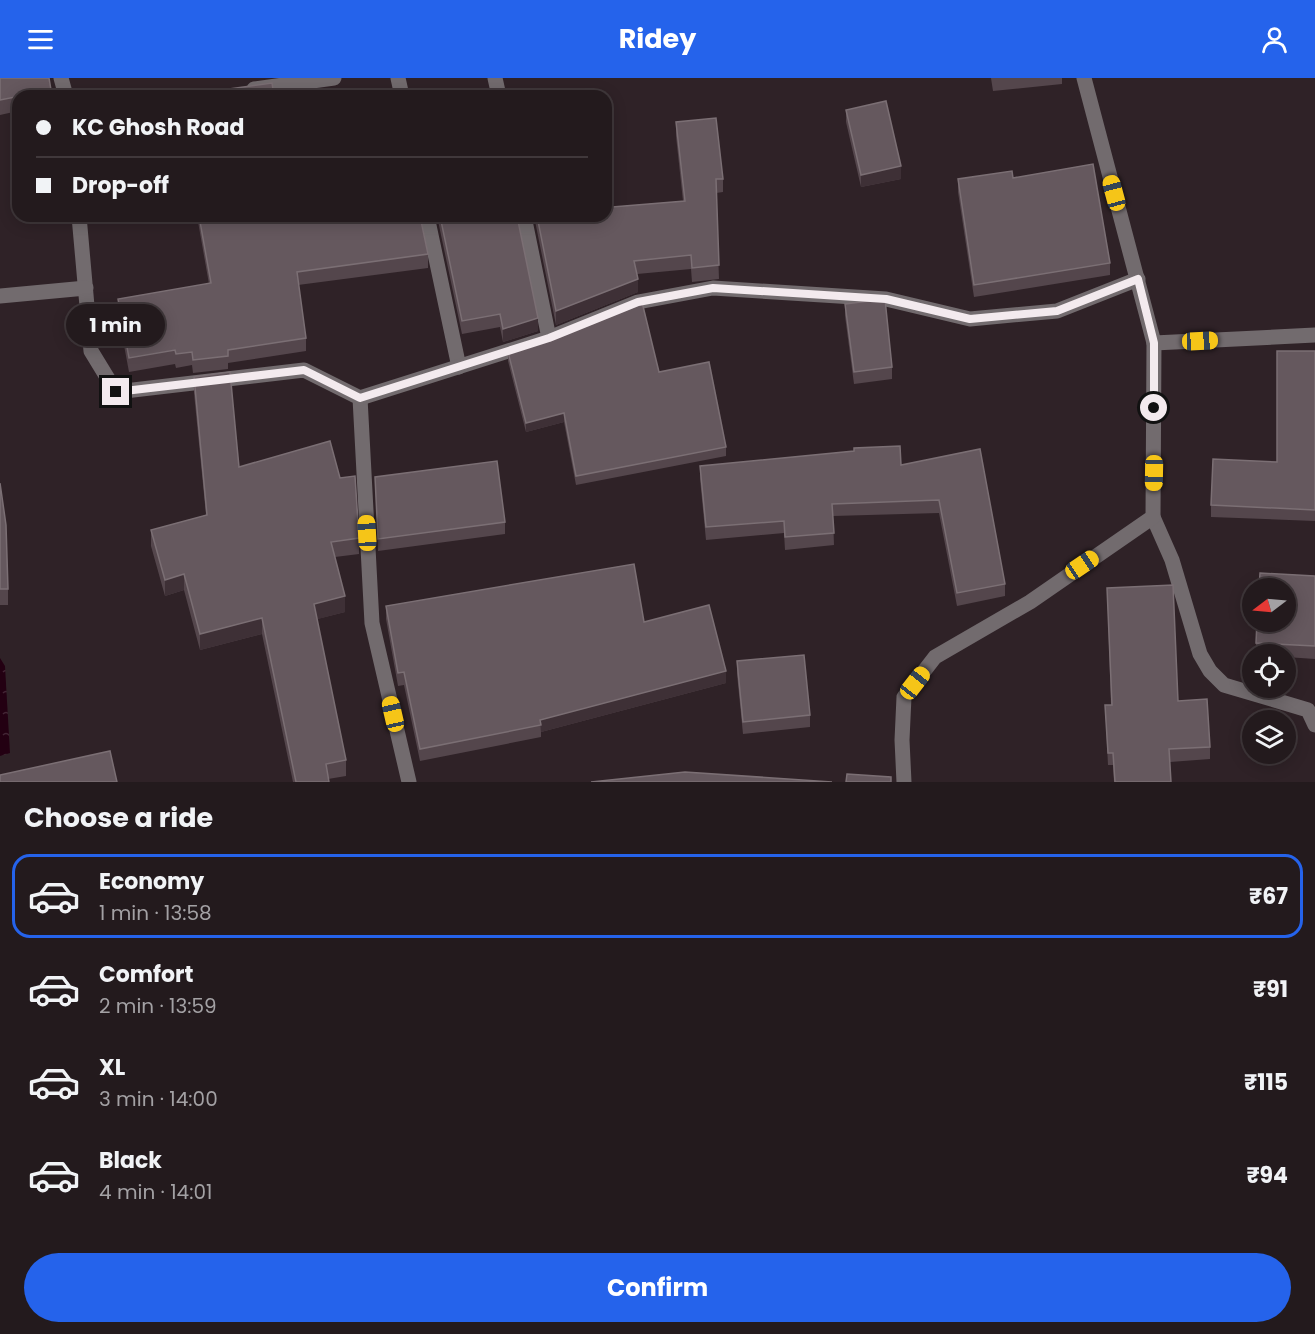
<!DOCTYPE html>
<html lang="en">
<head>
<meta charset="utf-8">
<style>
	body { margin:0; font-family:Poppins,sans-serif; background:#2f272a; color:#f1f3f6; height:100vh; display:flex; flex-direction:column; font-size:22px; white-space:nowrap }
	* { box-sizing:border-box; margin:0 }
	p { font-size:20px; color:#a3a1a4 }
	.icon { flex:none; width:33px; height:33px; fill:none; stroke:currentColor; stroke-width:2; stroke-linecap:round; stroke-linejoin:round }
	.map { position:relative; height:704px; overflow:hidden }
	.panel { display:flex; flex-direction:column; background:#231a1d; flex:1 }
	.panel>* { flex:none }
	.hud { position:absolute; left:12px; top:12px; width:600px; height:132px; border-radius:18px; box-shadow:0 3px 15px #0003,0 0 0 2px #40383b; display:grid; align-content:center; height:132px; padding:0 24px; background:#231a1d }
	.needle { width:39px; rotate:254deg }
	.controls { position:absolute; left:1242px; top:500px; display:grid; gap:12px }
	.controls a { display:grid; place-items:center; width:54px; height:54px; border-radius:50%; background:#231a1d; box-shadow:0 3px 15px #0003,0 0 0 2px #40383b; font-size:30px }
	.end { position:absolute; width:27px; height:27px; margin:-14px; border:8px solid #f3eaee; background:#111; box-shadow:0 0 0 3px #111 }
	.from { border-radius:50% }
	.bubble { position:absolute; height:42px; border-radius:21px; background:#231a1d; box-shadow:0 3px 15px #0003,0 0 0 2px #40383b; font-size:20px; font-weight:700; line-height:42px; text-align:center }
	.car { position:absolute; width:18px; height:36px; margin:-18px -9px; border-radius:8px; box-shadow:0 0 4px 2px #0007; background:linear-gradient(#f5c518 24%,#345 0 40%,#f5c518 0 76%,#345 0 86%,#f5c518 0) }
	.hud b { display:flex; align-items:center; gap:21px; height:57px; font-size:22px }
	.hud b+b { border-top:2px solid #40383b }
	.hud i { width:15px; height:15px; background:#f1f3f6 }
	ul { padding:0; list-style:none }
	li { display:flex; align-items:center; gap:18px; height:84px; margin:0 12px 9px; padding:0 12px; border:3px solid transparent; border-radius:18px }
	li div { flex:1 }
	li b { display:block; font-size:22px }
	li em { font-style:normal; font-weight:700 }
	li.current { border-color:#2563eb }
	li>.icon { width:54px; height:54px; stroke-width:1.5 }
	h2 { padding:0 24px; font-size:27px; line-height:72px }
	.cta { display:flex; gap:12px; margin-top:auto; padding:12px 24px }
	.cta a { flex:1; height:69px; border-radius:36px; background:#2563eb; color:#fff; font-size:24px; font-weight:700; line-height:69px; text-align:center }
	header { display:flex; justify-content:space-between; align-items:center; height:78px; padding:0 24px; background:#2563eb; color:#fff; font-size:27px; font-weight:700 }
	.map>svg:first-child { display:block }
	.water { fill:url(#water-ripples) }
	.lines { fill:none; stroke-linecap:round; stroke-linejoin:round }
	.minor { stroke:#726b6e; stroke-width:15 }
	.tertiary { stroke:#726b6e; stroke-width:15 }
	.wall { fill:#54464c }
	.shaded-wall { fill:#3e3036 }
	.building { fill:#65585e; stroke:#7b6f74; stroke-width:1.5 }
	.route { stroke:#f3eaee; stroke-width:8 }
</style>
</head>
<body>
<header><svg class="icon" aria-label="menu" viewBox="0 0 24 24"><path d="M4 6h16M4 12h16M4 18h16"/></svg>Ridey<svg class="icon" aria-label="person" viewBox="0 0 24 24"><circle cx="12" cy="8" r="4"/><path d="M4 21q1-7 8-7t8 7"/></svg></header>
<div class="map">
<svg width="1315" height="704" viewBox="0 0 1315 704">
	<defs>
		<pattern id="water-ripples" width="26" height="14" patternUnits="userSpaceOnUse" patternTransform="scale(1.5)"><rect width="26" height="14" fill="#230012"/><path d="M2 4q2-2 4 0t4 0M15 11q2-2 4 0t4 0" fill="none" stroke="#432535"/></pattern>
	</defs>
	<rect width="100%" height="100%" fill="#2f2227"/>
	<!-- water -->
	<path class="water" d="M 0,580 L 5,588 L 10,675 L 0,678 Z"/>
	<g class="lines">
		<!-- minor -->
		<g class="minor">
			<path d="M 61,0 L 66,18"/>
			<path d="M 398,0 L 402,18"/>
			<path d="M 495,0 L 499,18"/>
			<path d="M 254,11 L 334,0"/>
			<path d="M 79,138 L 91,273 L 116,314 L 304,292 L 360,320 L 372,545 L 409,704"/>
			<path d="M 427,138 L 459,289"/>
			<path d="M 0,218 L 86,210"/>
			<path d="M 549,260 L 638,224 L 713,210 L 886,221 L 970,241 L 1057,233 L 1138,201"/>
			<path d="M 360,320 L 549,260 L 524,138"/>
			<path d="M 1153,439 L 1172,482 L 1200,576 L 1210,593 L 1224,607 L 1308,632 L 1315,647"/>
			<path d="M 904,704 L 902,662 L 904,619 L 935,579 L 1030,524 L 1153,439 L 1154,265"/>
		</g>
		<!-- tertiary -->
		<path class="tertiary" d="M 1084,0 L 1154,265 L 1315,257"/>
	</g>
	<!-- wall -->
	<g class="wall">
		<path d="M 0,0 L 51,12 L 51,18 L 18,18 L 18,33 L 0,37 Z"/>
		<path d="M 991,0 L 1062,0 L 1062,6 L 993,13 Z"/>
		<path d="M 846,32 L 901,101 L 861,109 L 846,44 Z"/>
		<path d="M 676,44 L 723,101 L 723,114 L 716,115 L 719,201 L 692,204 L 691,191 L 637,196 L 638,214 L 556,247 L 534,138 L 606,138 L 612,129 L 683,123 L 676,58 Z"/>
		<path d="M 1013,100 L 1110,185 L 1110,197 L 974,219 L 958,114 L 958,101 Z"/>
		<path d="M 197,138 L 420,138 L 428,176 L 428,190 L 298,207 L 306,260 L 306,273 L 228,285 L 228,291 L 193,295 L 192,287 L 176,290 L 175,286 L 129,294 L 118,235 L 118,221 L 209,206 Z"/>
		<path d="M 437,138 L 517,138 L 538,253 L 503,264 L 500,249 L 462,256 Z"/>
		<path d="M 845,226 L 892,289 L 892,301 L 854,306 L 845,238 Z"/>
		<path d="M 1315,273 L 1315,443 L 1211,439 L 1211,427 L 1277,384 Z"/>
		<path d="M 508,274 L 659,294 L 726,369 L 726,378 L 576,407 L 564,344 L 526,354 L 508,283 Z"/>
		<path d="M 194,299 L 239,389 L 340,400 L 359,460 L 359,476 L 335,479 L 345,534 L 317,541 L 346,682 L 346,698 L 328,701 L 329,704 L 293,704 L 262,556 L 200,572 L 184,512 L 165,518 L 151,468 L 151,452 L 206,437 L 194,315 Z"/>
		<path d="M 980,371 L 1005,506 L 1005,518 L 957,528 L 939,435 L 833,438 L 834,467 L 785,472 L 784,455 L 706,462 L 700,401 L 700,388 L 901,387 Z"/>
		<path d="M 375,399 L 505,444 L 505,456 L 378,473 Z"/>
		<path d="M 0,405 L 8,511 L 8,527 L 0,527 Z"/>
		<path d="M 1315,498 L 1315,581 L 1286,579 L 1286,576 L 1256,576 L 1256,565 Z"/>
		<path d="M 1107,510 L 1178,623 L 1210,669 L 1210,681 L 1170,684 L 1171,704 L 1114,704 L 1113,687 L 1108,687 L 1105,627 L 1111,627 Z"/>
		<path d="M 386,528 L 644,544 L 726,605 L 541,654 L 541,659 L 420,683 L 404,607 L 398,608 L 386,541 Z"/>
		<path d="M 737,583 L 810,637 L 810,649 L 743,656 L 737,596 Z"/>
	</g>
	<!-- shaded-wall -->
	<g class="shaded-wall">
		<path d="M 901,88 L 901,101 L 861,109 L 861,97 Z"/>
		<path d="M 638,201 L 638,214 L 556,247 L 556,233 Z"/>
		<path d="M 538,240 L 538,253 L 503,264 L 503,251 Z"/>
		<path d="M 564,335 L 564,344 L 526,354 L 526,345 Z"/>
		<path d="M 184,496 L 184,512 L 165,518 L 165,502 Z"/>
		<path d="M 345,518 L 345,534 L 314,542 L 314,526 Z"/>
		<path d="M 262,540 L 262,556 L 200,572 L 200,556 Z"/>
		<path d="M 726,593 L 726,605 L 541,654 L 540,642 Z"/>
	</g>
	<!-- building -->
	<g class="building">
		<path d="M 0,0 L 49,0 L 51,12 L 0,22 Z"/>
		<path d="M 272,5 L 274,18 L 178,18 Z"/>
		<path d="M 886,23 L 901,88 L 861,97 L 846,32 Z"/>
		<path d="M 716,40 L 723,101 L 716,101 L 719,187 L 692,190 L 691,177 L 634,183 L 638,201 L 556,233 L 537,138 L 606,138 L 606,112 L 609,112 L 612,129 L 685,123 L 676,44 Z"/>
		<path d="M 1093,86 L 1110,185 L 974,207 L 958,101 L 1012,93 L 1013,100 Z"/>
		<path d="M 199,138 L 420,138 L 428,176 L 297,194 L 306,260 L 228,272 L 228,278 L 193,282 L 192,274 L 176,276 L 175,272 L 129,280 L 118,221 L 211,205 Z"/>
		<path d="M 440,138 L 517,138 L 538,240 L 503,251 L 500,236 L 462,243 Z"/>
		<path d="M 885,221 L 892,289 L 854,294 L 845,226 Z"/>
		<path d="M 642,224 L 659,294 L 709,284 L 726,369 L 576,398 L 564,335 L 526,345 L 508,274 L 553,260 Z"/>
		<path d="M 1277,273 L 1315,273 L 1315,432 L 1211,427 L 1213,381 L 1277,384 Z"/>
		<path d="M 230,294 L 239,389 L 330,363 L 340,400 L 355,398 L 359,460 L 331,464 L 345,518 L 314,526 L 346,682 L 326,686 L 329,704 L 296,704 L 262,540 L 200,556 L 184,496 L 165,502 L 151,452 L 207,437 L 194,299 Z"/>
		<path d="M 900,368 L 901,387 L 980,371 L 1005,506 L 957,515 L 939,422 L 832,426 L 834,455 L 785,459 L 784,443 L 706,449 L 700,388 L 854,373 L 854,370 Z"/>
		<path d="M 497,383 L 505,444 L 378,461 L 375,399 Z"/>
		<path d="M 0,405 L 6,447 L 8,511 L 0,511 Z"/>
		<path d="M 634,486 L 644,544 L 709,527 L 726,593 L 540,642 L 541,647 L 420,671 L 404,594 L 398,595 L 386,528 Z"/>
		<path d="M 1260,495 L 1315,498 L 1315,568 L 1256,565 L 1257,543 L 1286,543 L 1286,510 L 1259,510 Z"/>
		<path d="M 1173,507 L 1178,623 L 1207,621 L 1210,669 L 1169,671 L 1171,704 L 1115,704 L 1113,675 L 1108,675 L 1105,627 L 1112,627 L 1107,510 Z"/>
		<path d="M 804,577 L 810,637 L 743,644 L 737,583 Z"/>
		<path d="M 110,673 L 117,704 L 0,704 L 0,697 Z"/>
		<path d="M 685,694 L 832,704 L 591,704 Z"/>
		<path d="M 847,696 L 891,699 L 891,704 L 846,704 Z"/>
	</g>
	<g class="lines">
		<!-- route -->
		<path class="route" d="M 116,314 L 304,292 L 360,320 L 549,260 L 638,224 L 713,210 L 886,221 L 970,241 L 1057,233 L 1138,201 L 1154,265 L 1154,330"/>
	</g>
</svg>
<div class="controls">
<a><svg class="needle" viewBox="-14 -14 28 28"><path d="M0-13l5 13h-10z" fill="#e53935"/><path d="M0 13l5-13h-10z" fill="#a3a1a4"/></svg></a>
<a><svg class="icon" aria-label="locate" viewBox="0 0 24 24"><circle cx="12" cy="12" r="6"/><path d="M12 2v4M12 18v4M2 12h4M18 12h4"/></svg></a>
<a><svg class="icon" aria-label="layers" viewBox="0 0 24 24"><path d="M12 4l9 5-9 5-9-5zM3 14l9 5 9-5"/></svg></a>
</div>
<i class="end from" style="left:1154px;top:330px"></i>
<i class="end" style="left:116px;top:314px"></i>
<div class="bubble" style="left:66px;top:226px;width:99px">1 min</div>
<i class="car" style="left:1114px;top:115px;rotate:345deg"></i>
<i class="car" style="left:1200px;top:263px;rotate:87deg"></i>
<i class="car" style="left:1154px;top:395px;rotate:181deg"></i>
<i class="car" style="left:367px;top:455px;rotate:357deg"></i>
<i class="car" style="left:1082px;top:487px;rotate:56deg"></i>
<i class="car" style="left:915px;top:605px;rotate:38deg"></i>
<i class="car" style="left:393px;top:636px;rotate:347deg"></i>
<div class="hud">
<b><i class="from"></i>KC Ghosh Road</b>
<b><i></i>Drop-off</b>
</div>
</div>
<section class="panel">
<h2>Choose a ride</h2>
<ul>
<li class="current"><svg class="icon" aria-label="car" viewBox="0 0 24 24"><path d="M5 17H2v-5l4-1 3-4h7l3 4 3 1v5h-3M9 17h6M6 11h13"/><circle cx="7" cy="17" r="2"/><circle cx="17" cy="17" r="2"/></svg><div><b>Economy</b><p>1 min · 13:58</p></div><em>₹67</em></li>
<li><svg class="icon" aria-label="car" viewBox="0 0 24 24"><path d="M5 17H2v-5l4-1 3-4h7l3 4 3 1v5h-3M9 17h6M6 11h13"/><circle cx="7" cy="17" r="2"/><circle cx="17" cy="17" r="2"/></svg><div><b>Comfort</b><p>2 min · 13:59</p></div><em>₹91</em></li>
<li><svg class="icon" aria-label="car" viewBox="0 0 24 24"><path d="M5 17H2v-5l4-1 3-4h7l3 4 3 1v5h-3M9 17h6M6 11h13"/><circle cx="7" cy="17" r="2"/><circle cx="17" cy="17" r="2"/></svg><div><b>XL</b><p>3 min · 14:00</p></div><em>₹115</em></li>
<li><svg class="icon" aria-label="car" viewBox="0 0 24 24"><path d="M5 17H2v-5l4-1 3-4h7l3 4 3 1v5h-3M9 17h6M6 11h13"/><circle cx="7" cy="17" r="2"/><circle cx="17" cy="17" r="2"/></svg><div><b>Black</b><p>4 min · 14:01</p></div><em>₹94</em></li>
</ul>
<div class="cta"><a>Confirm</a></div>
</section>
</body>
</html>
